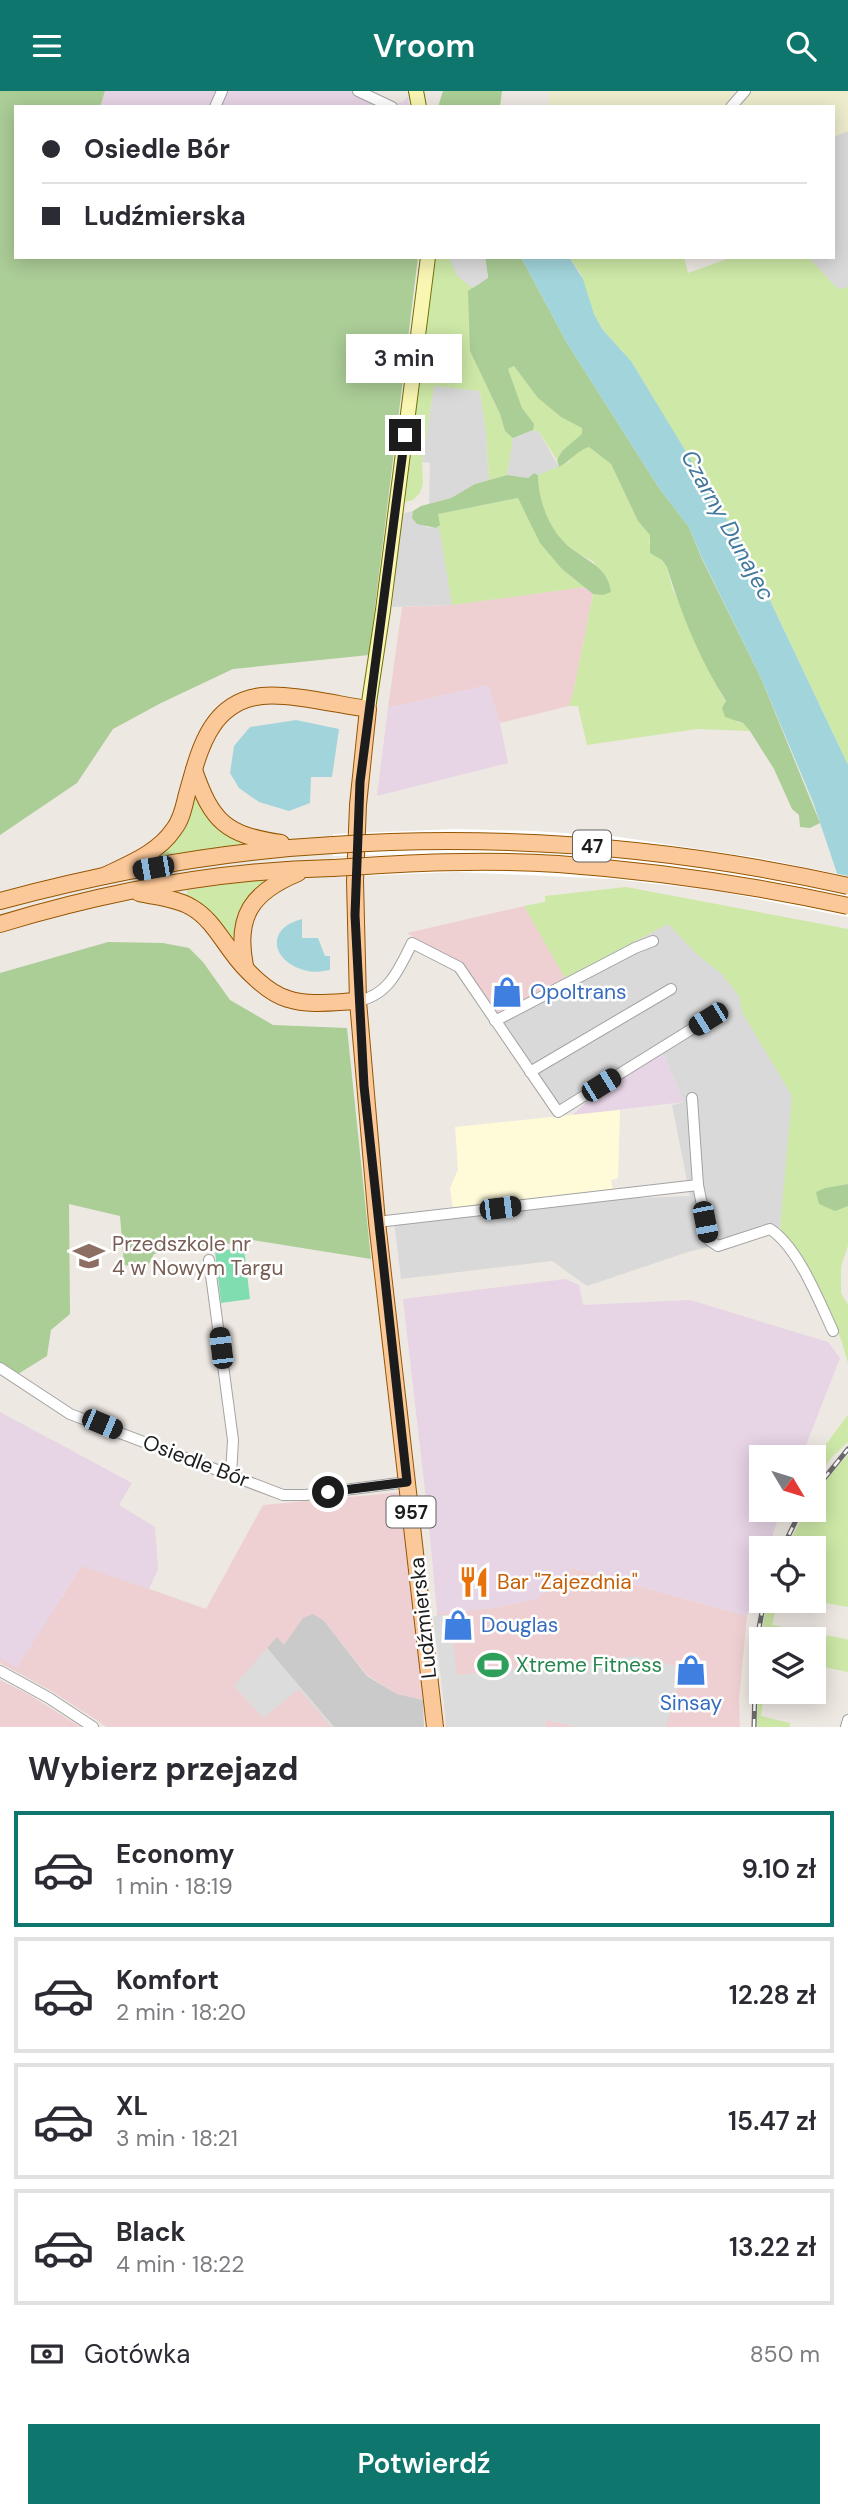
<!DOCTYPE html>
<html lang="pl">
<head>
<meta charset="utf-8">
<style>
	body { margin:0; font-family:"DM Sans",sans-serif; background:#f7f7f7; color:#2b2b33; height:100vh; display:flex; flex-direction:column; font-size:26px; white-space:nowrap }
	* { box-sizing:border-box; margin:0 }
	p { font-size:23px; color:#7c7c81 }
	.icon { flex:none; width:38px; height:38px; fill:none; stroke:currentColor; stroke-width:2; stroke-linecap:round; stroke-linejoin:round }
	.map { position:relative; height:1636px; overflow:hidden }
	.panel { display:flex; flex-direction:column; background:#fff; flex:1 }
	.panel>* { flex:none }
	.top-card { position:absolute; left:14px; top:14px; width:821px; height:154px; border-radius:0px; box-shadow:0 4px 18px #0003; display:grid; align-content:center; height:154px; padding:0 28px; background:#fff }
	.needle { width:46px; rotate:128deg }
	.buttons { position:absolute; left:749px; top:1354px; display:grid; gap:14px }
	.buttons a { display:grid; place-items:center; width:77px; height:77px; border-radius:0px; background:#fff; box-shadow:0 4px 18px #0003; font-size:35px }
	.end { position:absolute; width:32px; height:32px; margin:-16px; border:9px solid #1c1c1c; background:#fff; box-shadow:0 0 0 4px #fff }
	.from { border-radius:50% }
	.bubble { position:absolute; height:49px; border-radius:0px; background:#fff; box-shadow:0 4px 18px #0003; font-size:23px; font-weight:600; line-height:49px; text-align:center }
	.car { position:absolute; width:21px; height:42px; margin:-21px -10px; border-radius:9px; box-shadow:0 0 5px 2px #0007; background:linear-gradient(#222 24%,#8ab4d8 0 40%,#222 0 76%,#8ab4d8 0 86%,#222 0) }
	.top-card b { display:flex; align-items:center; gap:24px; height:66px; font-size:26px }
	.top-card b+b { border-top:2px solid #e1e1e2 }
	.top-card i { width:18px; height:18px; background:#2b2b33 }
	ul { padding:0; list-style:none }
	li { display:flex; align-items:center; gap:21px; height:116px; margin:0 14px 10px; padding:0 14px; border:4px solid #e1e1e2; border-radius:0px }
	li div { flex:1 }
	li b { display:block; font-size:26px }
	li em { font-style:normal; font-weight:600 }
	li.current { border-color:#0f766e }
	li>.icon { width:63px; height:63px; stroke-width:1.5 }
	h2 { padding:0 28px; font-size:32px; line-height:84px }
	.pay { display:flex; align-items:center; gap:18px; height:77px; padding:0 28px; font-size:26px }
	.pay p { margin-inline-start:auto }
	.primary-button { display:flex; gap:14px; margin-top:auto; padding:14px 28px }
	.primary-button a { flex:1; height:80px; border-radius:0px; background:#0f766e; color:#fff; font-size:28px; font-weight:600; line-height:80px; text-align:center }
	header { display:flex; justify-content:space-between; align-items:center; height:91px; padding:0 28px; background:#0f766e; color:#fff; font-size:32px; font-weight:600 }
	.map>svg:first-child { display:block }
	.residential { fill:#dad9d9 }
	.commercial { fill:#efd0d2 }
	.industrial { fill:#e7d4e5 }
	.education { fill:#fffbd9 }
	.religious { fill:#cacaca }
	.farmland { fill:#edeccc }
	.grass { fill:#cde8a7 }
	.forest { fill:#abcd96 }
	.pitch { fill:#7fddb0 }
	.parking { fill:#dcdcdc }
	.water { fill:#a2d4dc }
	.pier { fill:#fff }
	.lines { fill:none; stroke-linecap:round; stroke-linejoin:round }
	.minor-casing { stroke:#a3a3a3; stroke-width:12 }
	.secondary-casing { stroke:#707105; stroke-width:16 }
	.primary-casing { stroke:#945501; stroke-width:18 }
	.minor { stroke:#fff; stroke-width:10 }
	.secondary { stroke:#f9f6b4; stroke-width:14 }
	.primary { stroke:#fbc899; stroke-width:16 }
	.rail-casing { stroke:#6a6a6a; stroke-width:5 }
	.rail { stroke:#fff; stroke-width:2.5; stroke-dasharray:8; stroke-linecap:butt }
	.primary-bridge-casing { stroke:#945501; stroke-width:18; stroke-linecap:butt }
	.primary-bridge { stroke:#fbc899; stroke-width:16 }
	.route { stroke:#1c1c1c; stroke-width:9 }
	.labels { text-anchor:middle; stroke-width:5; stroke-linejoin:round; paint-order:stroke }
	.shield { fill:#fff; stroke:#606060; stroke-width:2 }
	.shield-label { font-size:19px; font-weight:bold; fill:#1c1c1c }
	.shop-label { font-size:21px; fill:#366cbe; stroke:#fff; text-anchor:start }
	.education-label { font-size:21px; fill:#785e54; stroke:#fff; text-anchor:start }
	.street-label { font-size:21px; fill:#1c1c1c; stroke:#fff }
	.food-label { font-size:21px; fill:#c56008; stroke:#fff; text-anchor:start }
	.leisure-label { font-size:21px; fill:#27864d; stroke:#fff; text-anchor:start }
	.water-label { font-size:23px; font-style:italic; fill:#43789c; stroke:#fff }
</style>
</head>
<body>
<header><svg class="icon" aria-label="menu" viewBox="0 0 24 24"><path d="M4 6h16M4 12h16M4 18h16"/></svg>Vroom<svg class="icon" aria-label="search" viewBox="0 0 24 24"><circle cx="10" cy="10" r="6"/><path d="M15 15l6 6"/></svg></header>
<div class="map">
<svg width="848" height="1636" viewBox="0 0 848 1636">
	<rect width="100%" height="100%" fill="#eee8e2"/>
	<!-- residential -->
	<g class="residential">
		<path d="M 848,40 L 848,196 L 838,198 L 808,166 L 833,166 L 833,46 Z"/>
		<path d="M 434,295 L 480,300 L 486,341 L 489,389 L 475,393 L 451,407 L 429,413 L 430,372 L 422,371 Z"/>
		<path d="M 533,339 L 539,341 L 559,376 L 538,384 L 534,382 L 528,387 L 507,384 L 513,347 Z"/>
		<path d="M 413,420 L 412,427 L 426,436 L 436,437 L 440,434 L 452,514 L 392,516 L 401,423 Z"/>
		<path d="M 668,833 L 699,865 L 722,883 L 739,905 L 742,921 L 793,1005 L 780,1137 L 688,1161 L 587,1195 L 552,1170 L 401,1188 L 394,1130 L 613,1108 L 690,1105 L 672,1014 L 684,1011 L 662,960 L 712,934 L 707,925 L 559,1016 L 502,932 L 624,866 L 625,855 Z"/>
	</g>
	<!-- commercial -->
	<g class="commercial">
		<path d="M 585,496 L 593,503 L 574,598 L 569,615 L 500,632 L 488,594 L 388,617 L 402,516 L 452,514 Z"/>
		<path d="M 524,815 L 565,887 L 496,924 L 466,877 L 407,842 Z"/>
		<path d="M 404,1401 L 417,1526 L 423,1609 L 397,1603 L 367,1584 L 324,1530 L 284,1554 L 267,1557 L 334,1636 L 107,1636 L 53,1601 L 0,1572 L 0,1469 L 62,1507 L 82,1474 L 206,1518 L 263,1414 Z"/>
		<path d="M 572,1477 L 747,1525 L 739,1609 L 740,1636 L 446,1636 L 437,1522 L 493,1517 L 536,1508 Z"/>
		<path d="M 0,1589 L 28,1603 L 81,1636 L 0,1636 Z"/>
	</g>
	<!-- industrial -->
	<g class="industrial">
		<path d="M 105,0 L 373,0 L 397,12 L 403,11 L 408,5 L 409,16 L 100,16 Z"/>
		<path d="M 488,594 L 500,632 L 508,672 L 377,705 L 388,617 Z"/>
		<path d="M 662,960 L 684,1011 L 573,1024 L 603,995 Z"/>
		<path d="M 566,1188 L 579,1194 L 583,1214 L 690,1209 L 828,1251 L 840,1267 L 801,1367 L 761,1367 L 761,1419 L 781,1419 L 768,1458 L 761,1458 L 761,1480 L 747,1525 L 572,1477 L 536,1508 L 493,1517 L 437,1522 L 429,1434 L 403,1208 Z"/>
		<path d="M 0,1321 L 132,1392 L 119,1414 L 155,1436 L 158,1478 L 149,1498 L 82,1475 L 17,1577 L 0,1567 Z"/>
	</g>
	<!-- education -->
	<path class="education" d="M 620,1019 L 618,1087 L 611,1089 L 613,1100 L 453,1117 L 450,1097 L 458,1079 L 455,1036 Z"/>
	<!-- religious -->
	<path class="religious" d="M 313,1523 L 324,1530 L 367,1585 L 397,1603 L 423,1609 L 424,1636 L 334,1636 L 267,1557 L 277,1546 L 284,1554 L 303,1527 Z"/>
	<!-- farmland -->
	<path class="farmland" d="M 549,0 L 732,0 L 739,9 L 754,0 L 848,0 L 848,40 L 833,46 L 833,16 L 549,16 Z"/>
	<!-- grass -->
	<g class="grass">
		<path d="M 434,166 L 485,166 L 470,260 L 500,323 L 505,340 L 513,347 L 507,384 L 489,389 L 486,341 L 480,300 L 434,295 L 422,371 L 423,392 L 420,402 L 413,409 L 405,411 Z"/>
		<path d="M 569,166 L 684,166 L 688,182 L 733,166 L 808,166 L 838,198 L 848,196 L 848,674 L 752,471 L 631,270 L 602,238 L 594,223 L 581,183 Z"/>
		<path d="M 514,275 L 538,307 L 561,326 L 583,337 L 583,343 L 562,360 L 557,369 L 539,341 L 533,339 L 533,333 L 522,317 L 508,278 Z"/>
		<path d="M 589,356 L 611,373 L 638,430 L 651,444 L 649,453 L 667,476 L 672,496 L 715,592 L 737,631 L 743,632 L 750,640 L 697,638 L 587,654 L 578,615 L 569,615 L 574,598 L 593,503 L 603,504 L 594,471 C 587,467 578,463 571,457 C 549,441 538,410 538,384 L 569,371 L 576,360 Z"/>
		<path d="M 518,407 L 562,478 L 585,496 L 452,514 L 437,423 Z"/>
		<path d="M 194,701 C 210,726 218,741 246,753 L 150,771 Z"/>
		<path d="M 279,786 L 245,813 L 237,823 L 235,854 C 222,832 209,818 187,806 L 187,799 Z"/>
		<path d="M 626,796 L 848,838 L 848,1093 L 825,1097 L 819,1113 L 835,1119 L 848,1115 L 848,1154 L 841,1176 L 841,1202 L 848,1214 L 848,1272 L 841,1248 L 809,1182 L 780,1137 L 792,1005 L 742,921 L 739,905 L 722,883 L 699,865 L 668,833 L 565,887 L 524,815 L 545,811 L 545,805 Z"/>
		<path d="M 848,1324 L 848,1351 L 831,1367 L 814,1392 L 814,1369 Z"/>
		<path d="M 848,1364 L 848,1516 L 814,1510 L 814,1458 L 786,1458 L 806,1419 L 814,1419 C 814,1397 834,1380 848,1364 Z"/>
		<path d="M 767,1510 L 778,1510 L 772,1534 L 846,1548 L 848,1550 L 848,1581 L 814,1574 L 814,1549 L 761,1549 L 761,1601 L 764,1601 L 761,1625 L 790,1632 L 790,1636 L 757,1636 L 758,1564 Z"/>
	</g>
	<!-- forest -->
	<g class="forest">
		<path d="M 0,0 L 105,0 L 100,16 L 16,16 L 16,166 L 418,166 L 369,564 L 233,578 L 161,612 L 113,638 L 77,692 L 0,744 Z"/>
		<path d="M 443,0 L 502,0 L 500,16 L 454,16 L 449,14 L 448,16 L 438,16 Z"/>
		<path d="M 485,166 L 521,166 L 567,252 L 659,397 L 689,436 L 702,468 L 761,587 L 820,732 L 810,737 L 800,736 L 799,724 L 792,718 L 774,678 L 750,640 L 743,632 L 725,626 L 722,617 L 726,610 C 700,569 681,523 667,476 L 662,469 L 650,462 L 650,444 L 638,430 L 611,373 L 589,356 C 576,360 571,370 559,376 L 557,369 L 562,360 L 582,343 L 582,337 L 561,326 L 538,307 L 514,275 L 508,278 L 522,317 L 534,333 L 533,339 L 513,347 L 505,340 L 500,323 L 470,260 L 468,200 L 488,186 Z"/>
		<path d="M 534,382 L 538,384 C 538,410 550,442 572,458 C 589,471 608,477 611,501 L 603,504 L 593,503 L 562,478 L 540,452 L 518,407 L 438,423 L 440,434 L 436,437 L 417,433 L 412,427 L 413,420 L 421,415 L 451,407 L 475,393 L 507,384 L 528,387 Z"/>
		<path d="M 108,851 L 163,852 L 189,857 L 203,871 L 230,909 L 273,934 L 347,937 L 371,1168 L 253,1149 L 212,1155 L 186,1155 L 154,1163 L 146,1178 L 124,1174 L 120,1125 L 69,1113 L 70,1223 L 51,1239 L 47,1265 L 18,1283 L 0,1271 L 0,882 Z"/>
		<path d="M 848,1093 L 848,1115 L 835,1120 L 819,1113 L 816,1101 L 825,1097 Z"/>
	</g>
	<!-- pitch -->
	<path class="pitch" d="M 244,1157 L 250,1208 L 221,1212 L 215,1160 Z"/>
	<!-- parking -->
	<g class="parking">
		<path d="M 449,166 L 485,166 L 488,187 L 473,197 L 457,185 Z"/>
		<path d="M 450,1523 L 457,1584 L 637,1565 L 683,1577 L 666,1636 L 576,1636 L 547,1629 L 545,1636 L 447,1636 L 433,1525 Z"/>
		<path d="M 267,1557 L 334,1636 L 331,1636 L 299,1598 L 263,1627 L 234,1595 Z"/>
	</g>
	<!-- water -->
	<g class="water">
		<path d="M 521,166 L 569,166 L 583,188 L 594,223 L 602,238 L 631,270 L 748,463 L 848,674 L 848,815 L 813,711 L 761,587 L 702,467 L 689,436 L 659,397 L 567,252 Z"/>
		<path d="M 296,629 L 339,638 L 332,686 L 311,686 L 310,712 L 289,720 L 259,711 L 239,697 L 230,682 L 234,655 L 250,636 Z"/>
		<path d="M 302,828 L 302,847 L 318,847 L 325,865 L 330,865 L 330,879 C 323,880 314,882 308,880 C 273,873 263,838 302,828 Z"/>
	</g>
	<!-- pier -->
	<path class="pier" d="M 456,738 L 533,740 L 612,745 L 759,767 L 848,785 L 848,826 L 717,800 L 613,788 L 456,781 L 334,786 L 333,767 L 400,763 L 333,765 L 333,743 Z"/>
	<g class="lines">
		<defs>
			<g id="minor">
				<path d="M 358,0 L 392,16"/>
				<path d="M 215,16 L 222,0"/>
				<path d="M 731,16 L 745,0"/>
				<path d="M 358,910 C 389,904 399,878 412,852 L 459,876 L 558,1021 L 708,928"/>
				<path d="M 495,930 L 635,857 L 653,850"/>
				<path d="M 530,981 L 671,898"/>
				<path d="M 692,1007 L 698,1094 L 709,1149 L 718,1155 L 770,1138 C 798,1156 819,1210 833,1240"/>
				<path d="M 377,1131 L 698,1094"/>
				<path d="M 209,1169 L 233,1349 L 231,1384"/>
				<path d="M 0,1277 L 70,1323 L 283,1404 L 305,1404 L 407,1391"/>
				<path d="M 0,1580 L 49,1607 L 93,1636"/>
				<path d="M 846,1636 L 848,1629"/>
			</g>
			<g id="secondary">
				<path d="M 416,0 L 419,16"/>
				<path d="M 368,618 L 383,519 L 428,166"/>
			</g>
			<g id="primary">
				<path d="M 194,679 C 212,731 226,744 281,752"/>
				<path d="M 104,785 C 129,773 158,762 174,738 C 182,728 184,715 187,703 C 199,661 209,611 262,605 C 290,602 339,614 368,618 L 358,714 L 355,790 L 358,910 L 377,1131 L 435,1636"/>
				<path d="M 139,802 C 156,806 176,807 191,816 C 209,826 219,844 231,860 C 243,877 267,902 288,908 C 309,915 335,911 358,910"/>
				<path d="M 0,810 C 108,781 221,760 333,754"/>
				<path d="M 0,833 C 106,801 222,779 333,777"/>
				<path d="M 245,875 C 235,825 252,801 298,782"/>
			</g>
		</defs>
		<!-- minor casing -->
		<use href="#minor" class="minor-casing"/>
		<!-- secondary casing -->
		<use href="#secondary" class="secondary-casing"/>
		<!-- primary casing -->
		<use href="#primary" class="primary-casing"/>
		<!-- minor -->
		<use href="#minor" class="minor"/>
		<!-- secondary -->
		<use href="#secondary" class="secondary"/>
		<!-- primary -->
		<use href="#primary" class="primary"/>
		<defs>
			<g id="rail">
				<path d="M 814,1400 L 848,1358"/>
				<path d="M 782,1458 L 801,1419"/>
				<path d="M 754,1636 L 756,1553 L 764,1510"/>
			</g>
		</defs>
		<!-- rail casing -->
		<use href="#rail" class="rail-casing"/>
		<!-- rail -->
		<use href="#rail" class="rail"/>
		<defs>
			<g id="primary-bridge">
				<path d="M 333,754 C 508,742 677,757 848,795"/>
				<path d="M 333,777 C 408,772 483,768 558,773 C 655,780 752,794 848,815"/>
			</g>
		</defs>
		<!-- primary-bridge casing -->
		<use href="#primary-bridge" class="primary-bridge-casing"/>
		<!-- primary-bridge -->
		<use href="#primary-bridge" class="primary-bridge"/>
	</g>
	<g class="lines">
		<!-- route -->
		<path class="route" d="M 328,1401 L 407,1391 L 364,995 L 355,824 L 360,691 L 405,344"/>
	</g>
	<!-- icons -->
	<defs>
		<symbol id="shop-bare" viewBox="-9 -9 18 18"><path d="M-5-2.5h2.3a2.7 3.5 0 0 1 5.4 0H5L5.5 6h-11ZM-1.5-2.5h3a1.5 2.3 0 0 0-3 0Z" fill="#3f7fe0" stroke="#fff" stroke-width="2.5" paint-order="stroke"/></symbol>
		<symbol id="school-bare" viewBox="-9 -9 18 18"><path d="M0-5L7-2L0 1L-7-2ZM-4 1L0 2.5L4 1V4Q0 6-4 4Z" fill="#8d6e63" stroke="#fff" stroke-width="2.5" paint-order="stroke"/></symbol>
		<symbol id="restaurant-bare" viewBox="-9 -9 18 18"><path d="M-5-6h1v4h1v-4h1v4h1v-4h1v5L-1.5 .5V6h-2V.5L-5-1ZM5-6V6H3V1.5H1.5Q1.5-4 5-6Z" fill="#e8710a" stroke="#fff" stroke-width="2.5" paint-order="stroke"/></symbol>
		<symbol id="stadium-bare" viewBox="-9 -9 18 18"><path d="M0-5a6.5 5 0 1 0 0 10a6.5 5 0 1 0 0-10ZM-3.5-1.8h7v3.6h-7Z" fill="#2e9e5b" stroke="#fff" stroke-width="2.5" paint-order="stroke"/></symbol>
	</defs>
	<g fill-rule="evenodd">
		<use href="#shop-bare" x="485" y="879" width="44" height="44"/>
		<use href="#school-bare" x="67" y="1143" width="44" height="44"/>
		<use href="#restaurant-bare" x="452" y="1469" width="44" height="44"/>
		<use href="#shop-bare" x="436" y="1512" width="44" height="44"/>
		<use href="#stadium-bare" x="471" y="1552" width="44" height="44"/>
		<use href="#shop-bare" x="669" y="1557" width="44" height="44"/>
	</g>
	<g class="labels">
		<!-- shield labels -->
		<g class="shield">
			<rect x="573" y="739.5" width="38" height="31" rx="5"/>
			<rect x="386.5" y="1405.5" width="49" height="31" rx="5"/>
		</g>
		<g class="shield-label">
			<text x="592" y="762">47</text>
			<text x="411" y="1428">957</text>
		</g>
		<!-- shop labels -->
		<g class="shop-label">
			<text x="530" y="908">Opoltrans</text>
			<text x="481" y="1541">Douglas</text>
			<text x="691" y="1619" text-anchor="middle">Sinsay</text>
		</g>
		<!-- education labels -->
		<g class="education-label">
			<text x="112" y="1160">Przedszkole nr<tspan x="112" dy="24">4 w Nowym Targu</tspan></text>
		</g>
		<!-- street labels -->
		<g class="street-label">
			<text transform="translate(196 1370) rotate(21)" y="7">Osiedle Bór</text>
			<text transform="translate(423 1527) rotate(-96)" y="7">Ludźmierska</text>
		</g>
		<!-- food labels -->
		<g class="food-label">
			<text x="497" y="1498">Bar "Zajezdnia"</text>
		</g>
		<!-- leisure labels -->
		<g class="leisure-label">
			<text x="516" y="1581">Xtreme Fitness</text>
		</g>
		<!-- water labels -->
		<g class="water-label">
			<text transform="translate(728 434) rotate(61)" y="8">Czarny Dunajec</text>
		</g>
	</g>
</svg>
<div class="buttons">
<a><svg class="needle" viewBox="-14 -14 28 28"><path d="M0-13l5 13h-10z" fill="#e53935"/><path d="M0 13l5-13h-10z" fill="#7c7c81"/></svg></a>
<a><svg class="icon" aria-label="locate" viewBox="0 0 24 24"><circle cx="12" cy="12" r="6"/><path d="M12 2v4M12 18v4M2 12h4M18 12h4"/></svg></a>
<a><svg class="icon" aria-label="layers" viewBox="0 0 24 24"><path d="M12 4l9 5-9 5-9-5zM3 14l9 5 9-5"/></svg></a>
</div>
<i class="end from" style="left:328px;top:1401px"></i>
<i class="end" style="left:405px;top:344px"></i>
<div class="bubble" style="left:346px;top:243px;width:116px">3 min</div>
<i class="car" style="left:153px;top:777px;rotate:260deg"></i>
<i class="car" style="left:708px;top:928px;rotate:238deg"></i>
<i class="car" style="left:601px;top:994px;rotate:58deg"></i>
<i class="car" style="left:500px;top:1117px;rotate:83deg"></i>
<i class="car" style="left:705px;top:1131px;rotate:169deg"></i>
<i class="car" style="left:221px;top:1257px;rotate:353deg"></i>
<i class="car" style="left:102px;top:1333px;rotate:113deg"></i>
<div class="top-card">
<b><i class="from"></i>Osiedle Bór</b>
<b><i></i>Ludźmierska</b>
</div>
</div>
<section class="panel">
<h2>Wybierz przejazd</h2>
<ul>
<li class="current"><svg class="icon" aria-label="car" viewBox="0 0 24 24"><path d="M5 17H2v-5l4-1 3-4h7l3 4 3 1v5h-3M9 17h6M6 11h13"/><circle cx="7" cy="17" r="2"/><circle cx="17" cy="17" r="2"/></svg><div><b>Economy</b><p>1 min · 18:19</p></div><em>9.10 zł</em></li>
<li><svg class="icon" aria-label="car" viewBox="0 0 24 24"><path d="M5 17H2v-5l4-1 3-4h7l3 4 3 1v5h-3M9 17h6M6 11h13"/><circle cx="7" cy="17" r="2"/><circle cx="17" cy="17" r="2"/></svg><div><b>Komfort</b><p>2 min · 18:20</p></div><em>12.28 zł</em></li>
<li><svg class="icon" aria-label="car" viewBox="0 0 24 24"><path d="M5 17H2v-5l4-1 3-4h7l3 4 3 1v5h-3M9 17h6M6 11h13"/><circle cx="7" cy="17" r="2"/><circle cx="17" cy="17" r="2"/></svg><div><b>XL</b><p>3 min · 18:21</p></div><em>15.47 zł</em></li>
<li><svg class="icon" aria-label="car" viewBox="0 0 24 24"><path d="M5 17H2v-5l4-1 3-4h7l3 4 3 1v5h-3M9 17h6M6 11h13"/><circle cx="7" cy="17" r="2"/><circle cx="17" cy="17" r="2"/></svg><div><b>Black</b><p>4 min · 18:22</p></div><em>13.22 zł</em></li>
</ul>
<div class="pay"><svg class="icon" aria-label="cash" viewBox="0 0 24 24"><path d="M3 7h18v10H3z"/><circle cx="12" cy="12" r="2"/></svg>Gotówka<p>850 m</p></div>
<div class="primary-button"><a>Potwierdź</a></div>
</section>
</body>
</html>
